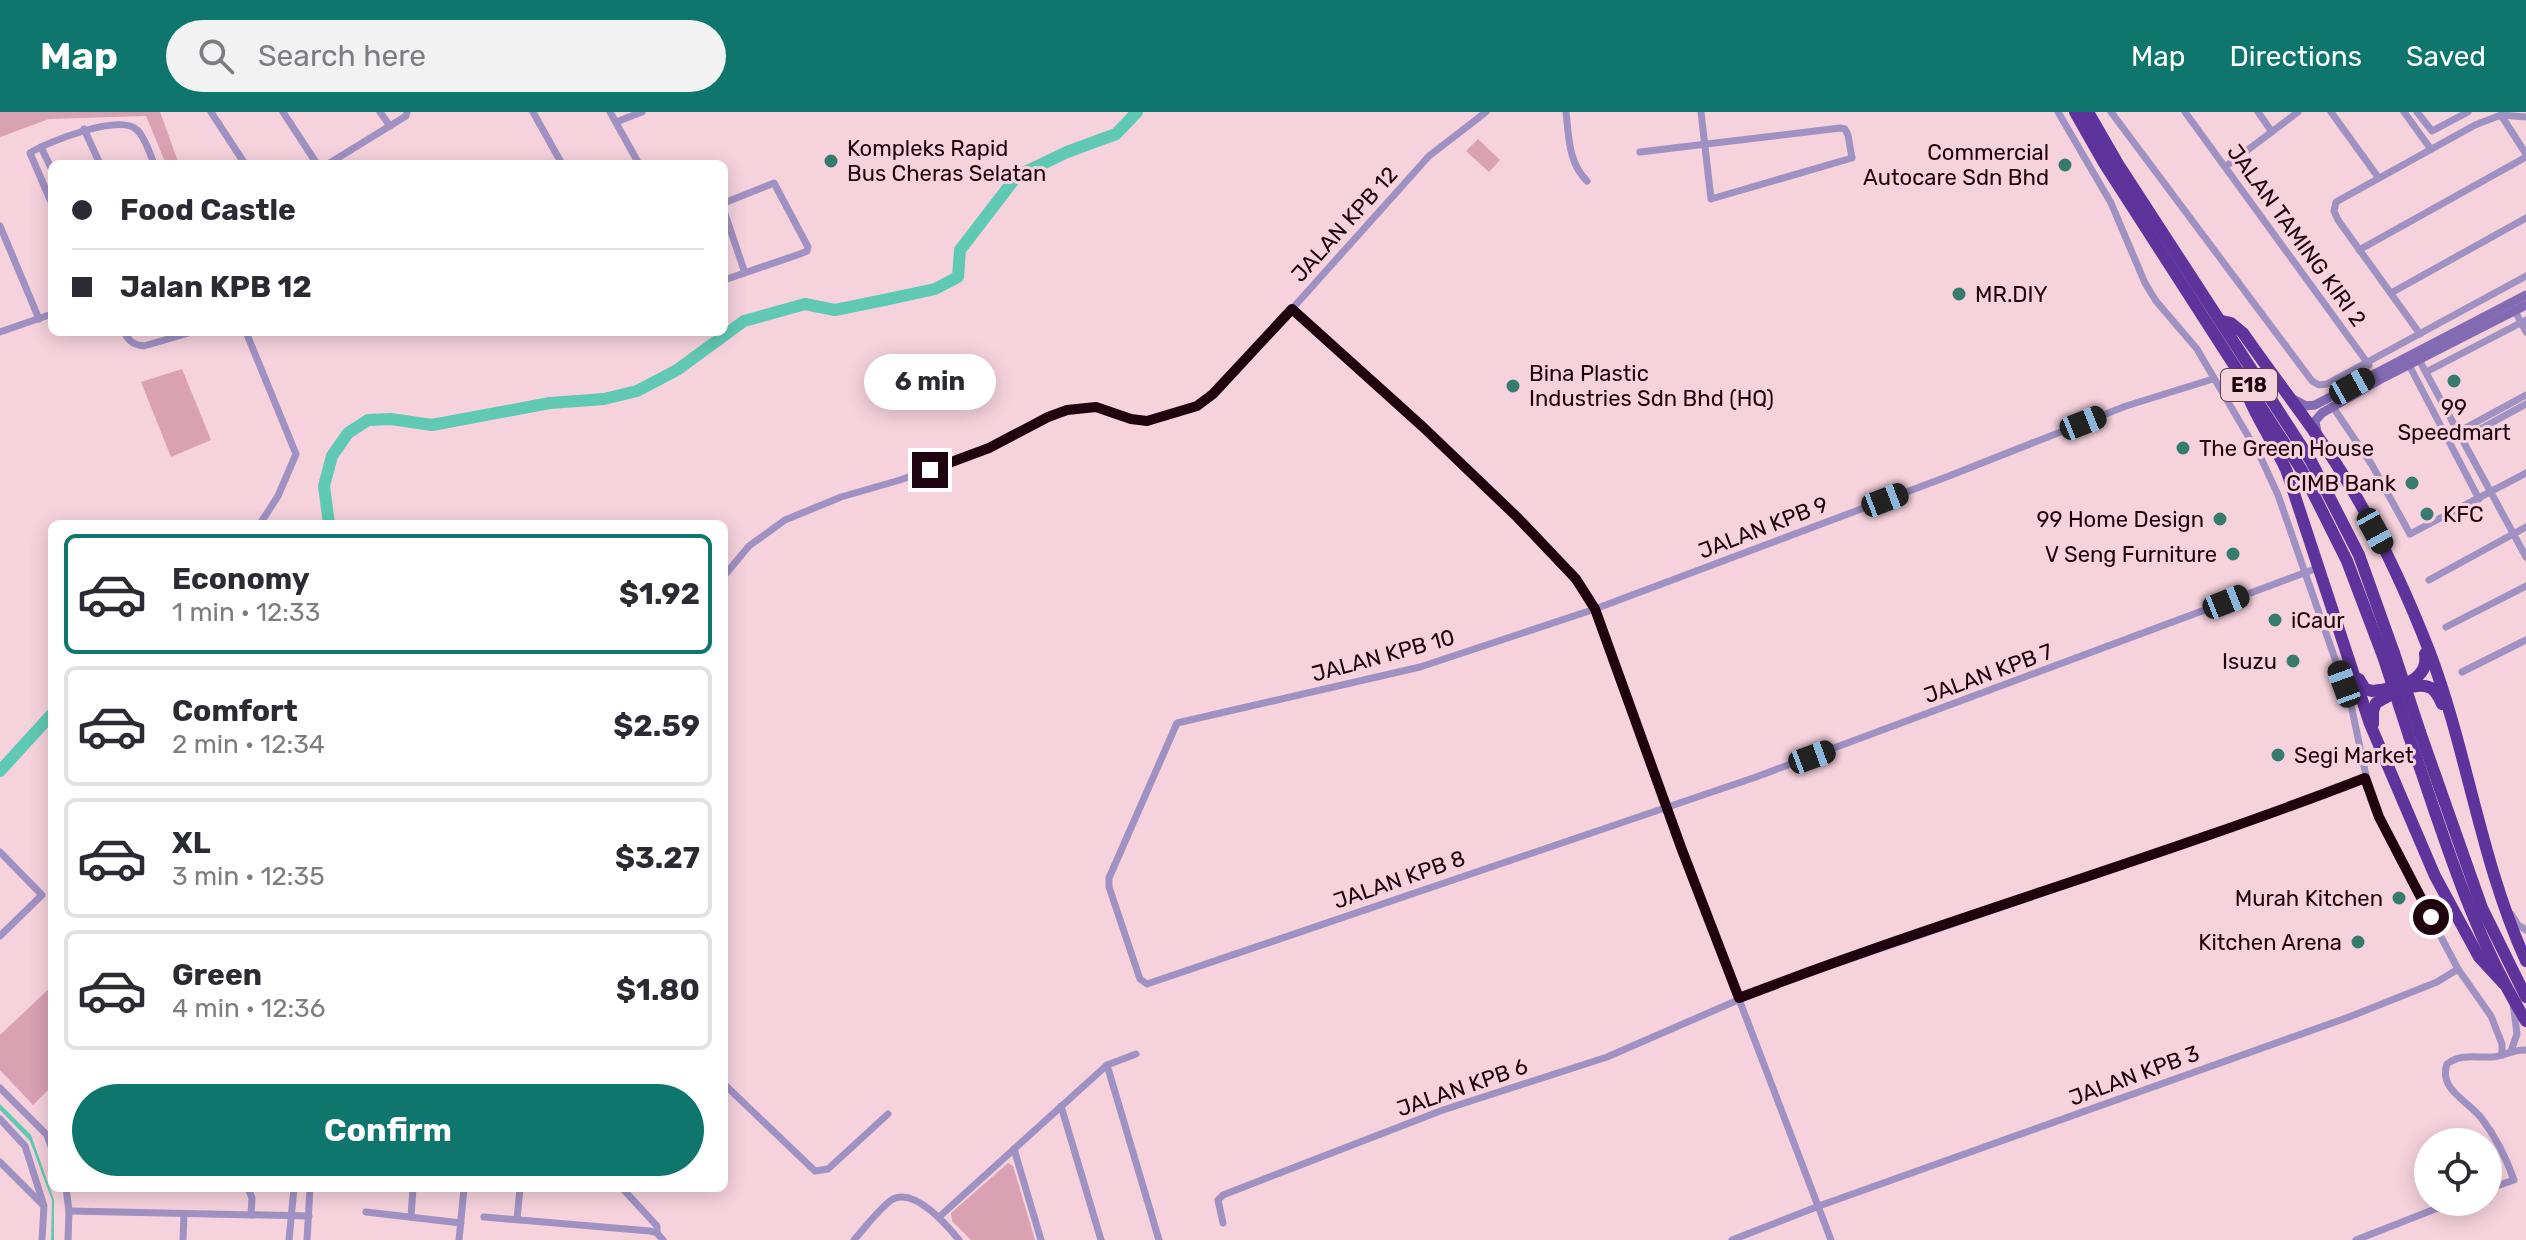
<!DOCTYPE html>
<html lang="en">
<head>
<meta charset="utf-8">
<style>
	body { margin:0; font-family:Rubik,sans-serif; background:#f2f2f3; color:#2b2b33; height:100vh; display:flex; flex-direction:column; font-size:30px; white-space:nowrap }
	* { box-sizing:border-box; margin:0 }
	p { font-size:26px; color:#7c7c81 }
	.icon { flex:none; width:44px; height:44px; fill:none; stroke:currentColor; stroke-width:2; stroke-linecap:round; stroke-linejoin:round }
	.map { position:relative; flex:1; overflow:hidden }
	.panel { position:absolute; left:48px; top:408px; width:680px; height:672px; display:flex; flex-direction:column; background:#fff; border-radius:12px; box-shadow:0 4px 20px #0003 }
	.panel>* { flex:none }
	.top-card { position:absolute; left:48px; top:48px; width:680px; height:176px; border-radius:12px; box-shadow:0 4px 20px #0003; display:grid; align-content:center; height:176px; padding:0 24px; background:#fff }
	.fabs { position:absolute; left:2414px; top:1016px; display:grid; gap:16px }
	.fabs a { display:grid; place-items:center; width:88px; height:88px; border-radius:50%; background:#fff; box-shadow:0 4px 20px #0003; font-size:40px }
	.end { position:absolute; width:36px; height:36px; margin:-18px; border:10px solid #1f030e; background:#fff; box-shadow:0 0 0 4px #fff }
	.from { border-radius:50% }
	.bubble { position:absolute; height:56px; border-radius:28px; background:#fff; box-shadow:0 4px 20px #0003; font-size:26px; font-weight:700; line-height:56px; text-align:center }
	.car { position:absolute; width:24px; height:48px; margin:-24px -12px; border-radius:10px; box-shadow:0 0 6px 2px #0007; background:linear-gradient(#222 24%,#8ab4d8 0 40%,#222 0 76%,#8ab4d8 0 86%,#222 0) }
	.top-card b { display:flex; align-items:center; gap:28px; height:76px; font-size:30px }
	.top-card b+b { border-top:2px solid #e1e1e2 }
	.top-card i { width:20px; height:20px; background:#2b2b33 }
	ul { padding:14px 0 0; list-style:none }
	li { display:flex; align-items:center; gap:24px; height:120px; margin:0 16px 12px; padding:0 8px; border:4px solid #e1e1e2; border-radius:12px }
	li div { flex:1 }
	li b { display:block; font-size:30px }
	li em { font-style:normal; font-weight:700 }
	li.selected { border-color:#0f766e }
	li>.icon { width:72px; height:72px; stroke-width:1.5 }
	.cta { display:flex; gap:16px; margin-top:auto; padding:16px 24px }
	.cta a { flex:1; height:92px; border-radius:48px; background:#0f766e; color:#fff; font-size:32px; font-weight:700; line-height:92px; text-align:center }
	header { display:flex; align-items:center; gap:48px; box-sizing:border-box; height:112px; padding:0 40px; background:#0f766e; color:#fff }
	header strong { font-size:38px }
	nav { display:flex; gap:44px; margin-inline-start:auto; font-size:28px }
	.search { width:560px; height:72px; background:#f2f2f3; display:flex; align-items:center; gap:20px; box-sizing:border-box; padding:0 28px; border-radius:44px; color:#7c7c81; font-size:30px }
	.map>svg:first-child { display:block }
	.green { fill:#daa1b3 }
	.water { fill:#60c9b3 }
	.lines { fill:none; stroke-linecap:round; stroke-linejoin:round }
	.river { stroke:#60c9b3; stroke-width:12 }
	.street { stroke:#a091c3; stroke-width:7 }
	.secondary { stroke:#836bb4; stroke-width:9 }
	.highway { stroke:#5e339c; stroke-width:12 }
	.highway-bridge { stroke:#5e339c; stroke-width:12 }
	.route { stroke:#1f030e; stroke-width:10 }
	.poi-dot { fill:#377b6d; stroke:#f6d2dd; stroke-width:3 }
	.labels { text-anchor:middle; stroke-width:6; stroke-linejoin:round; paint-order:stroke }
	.shield { fill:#f6d2dd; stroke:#60414c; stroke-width:2 }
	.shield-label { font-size:20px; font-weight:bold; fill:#1f030e }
	.poi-label { font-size:22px; fill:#1f030e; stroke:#f6d2dd; text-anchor:start }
	.street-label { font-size:22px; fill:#1f030e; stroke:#f6d2dd }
</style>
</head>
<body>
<header>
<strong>Map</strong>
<div class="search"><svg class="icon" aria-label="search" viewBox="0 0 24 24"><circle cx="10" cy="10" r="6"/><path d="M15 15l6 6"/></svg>Search here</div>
<nav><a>Map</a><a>Directions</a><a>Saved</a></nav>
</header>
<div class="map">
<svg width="2526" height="1128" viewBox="0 0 2526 1128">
	<rect width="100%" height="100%" fill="#f6d2dd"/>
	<!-- green -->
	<g class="green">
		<path d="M 0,0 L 160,0 L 179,52 L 166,52 L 146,4 L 49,7 L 0,25 Z"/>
		<path d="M 1478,27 L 1500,48 L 1489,60 L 1466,39 Z"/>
		<path d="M 182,257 L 211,328 L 171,345 L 141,270 Z"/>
		<path d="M 52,874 L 52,974 L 33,993 L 0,958 L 0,923 Z"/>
		<path d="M 1008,1051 L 1013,1054 L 1035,1128 L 971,1128 L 952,1109 L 951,1101 Z"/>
	</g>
	<!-- water -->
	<path class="water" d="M 0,992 L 31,1023 L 54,1088 L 54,1128 L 51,1128 L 52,1088 L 30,1029 L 0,998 Z"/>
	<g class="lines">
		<!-- river -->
		<g class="river">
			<path d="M 329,412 L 324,374 L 332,344 L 348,321 L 368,308 L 391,307 L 432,313 L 550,291 L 604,287 L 637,279 L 677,258 L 744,209 L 805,192 L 835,198 L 884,188 L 935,177 L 958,165 L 960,138 L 1017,64 L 1067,40 L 1116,22 L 1137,0"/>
			<path d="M 0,659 L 52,602"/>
		</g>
		<!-- street -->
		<g class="street">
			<path d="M 211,0 L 245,52"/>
			<path d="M 283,0 L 317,52"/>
			<path d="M 380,0 L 390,14"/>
			<path d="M 533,0 L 562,52"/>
			<path d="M 610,0 L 639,52"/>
			<path d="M 1566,0 C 1569,25 1568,50 1587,69"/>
			<path d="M 2058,0 L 2111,91 L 2145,171 L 2156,189 L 2197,237 L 2261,346 L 2278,383 L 2351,593 L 2371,687 L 2392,733 L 2458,857 L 2491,904 L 2502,932 L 2502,943"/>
			<path d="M 2111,0 L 2312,269 L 2319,273 L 2327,272 L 2526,164"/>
			<path d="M 2185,0 L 2369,253"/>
			<path d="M 2258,0 L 2272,20"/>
			<path d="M 2331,0 L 2378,65"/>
			<path d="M 2404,0 L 2430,36"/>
			<path d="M 2417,0 L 2432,19 L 2468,0"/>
			<path d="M 2501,3 L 2526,42"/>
			<path d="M 616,10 L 642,0"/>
			<path d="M 84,17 L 100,52"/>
			<path d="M 41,35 L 52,58"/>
			<path d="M 1640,40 L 1840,16 L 1845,17 L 1848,23 L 1852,46 L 1711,87 L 1701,0"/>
			<path d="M 328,52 L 406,4 L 407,0"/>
			<path d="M 2225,55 L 2298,0"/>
			<path d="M 724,91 L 774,71 L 808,135 L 807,139 L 800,142 L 724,168"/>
			<path d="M 52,92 L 30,41 C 47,30 120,1 137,18 C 145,25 150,42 154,52"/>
			<path d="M 724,99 L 745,161"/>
			<path d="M 0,114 L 39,207"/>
			<path d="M 2359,138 L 2526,45"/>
			<path d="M 2391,181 L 2526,106"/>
			<path d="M 1292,197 C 1353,251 1413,306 1472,362 C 1516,404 1562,445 1595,497 L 1682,738 L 1831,1128"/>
			<path d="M 2514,197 L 2526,220"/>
			<path d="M 0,220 L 52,202"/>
			<path d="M 124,220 C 129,229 133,233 144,234 L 192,220"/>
			<path d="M 246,220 L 296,342 L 278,384 L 260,412"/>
			<path d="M 2420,222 L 2338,108 L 2334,99 L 2336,90 L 2475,13 L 2501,3 L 2526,5"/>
			<path d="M 2418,246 L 2526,445"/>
			<path d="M 2409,253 L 2479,387"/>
			<path d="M 2426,260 L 2526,208"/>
			<path d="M 2213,267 L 2126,294 L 1949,364 L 1595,497 L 1420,555 L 1177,611 L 1109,766 L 1109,775 L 1140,867 L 1147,872 L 1756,665 L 2320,455"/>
			<path d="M 2333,295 L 2372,353 L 2410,422 L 2526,361"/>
			<path d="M 2458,320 L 2526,283"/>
			<path d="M 2462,327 L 2526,292"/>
			<path d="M 724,464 L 749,434 L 785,408 L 841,385 L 900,368 L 989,336 L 1048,305 L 1067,298 L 1096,295 L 1131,307 L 1147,309 L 1197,294 L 1213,282 L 1257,236 L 1429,44 L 1486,0"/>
			<path d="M 2429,468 L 2526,415"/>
			<path d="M 2446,515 L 2526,474"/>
			<path d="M 2462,560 L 2526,528"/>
			<path d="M 0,740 L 42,783 L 0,824"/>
			<path d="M 2511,802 L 2518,813 L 2526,818"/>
			<path d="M 2511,939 L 2517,922 L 2513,891"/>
			<path d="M 1107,953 L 1159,1128"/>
			<path d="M 724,972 L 815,1059 L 828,1057 L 888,1002"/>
			<path d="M 0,976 L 47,1023 L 52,1037"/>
			<path d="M 1061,994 L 1101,1128"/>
			<path d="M 0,1007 L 25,1034 L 44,1094 L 42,1128"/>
			<path d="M 1014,1037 L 1041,1128"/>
			<path d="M 0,1050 L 42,1092"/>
			<path d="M 66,1076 L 69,1099 L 68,1128"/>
			<path d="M 248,1076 L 252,1086 L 251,1103"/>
			<path d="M 622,1076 L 657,1114 L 657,1121"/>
			<path d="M 2488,1077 L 2514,1068 C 2507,1048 2495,1024 2482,1007 C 2469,989 2438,978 2447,952 C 2462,941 2476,946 2493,945 C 2505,944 2513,937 2526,938"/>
			<path d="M 69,1099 L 309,1104"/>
			<path d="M 366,1100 L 461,1111"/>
			<path d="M 411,1105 L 413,1076"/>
			<path d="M 484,1105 L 650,1119 L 657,1121 L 663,1128"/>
			<path d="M 939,1105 L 1107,953 L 1136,942"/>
			<path d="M 517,1107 L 520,1076"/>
			<path d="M 1223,1111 L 1218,1088 L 1223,1083 L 1443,998 L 1607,945 L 1768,875 L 2151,744 L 2365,666"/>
			<path d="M 183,1128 L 184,1102"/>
			<path d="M 289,1128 L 294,1076"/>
			<path d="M 307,1128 L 310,1076"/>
			<path d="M 459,1128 L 464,1076"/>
			<path d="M 854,1128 C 863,1118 882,1093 893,1087 C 915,1076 947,1113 959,1128"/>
			<path d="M 1732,1128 L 1819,1094 L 2349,905 L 2437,870 L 2458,857"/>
			<path d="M 2356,1128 L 2453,1090"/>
		</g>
		<!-- secondary -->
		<g class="secondary">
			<path d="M 2293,287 L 2306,294 L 2315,293 L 2526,183"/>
			<path d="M 2317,320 L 2315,309 L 2322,301 L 2379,268 L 2526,193"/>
		</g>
		<!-- highway -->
		<g class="highway">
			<path d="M 2075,0 L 2104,51 L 2301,357 L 2347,449 L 2383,544"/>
			<path d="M 2088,0 L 2118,52 L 2311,349 L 2359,443 L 2394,541"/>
			<path d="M 2222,209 L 2231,211 L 2243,221 C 2270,260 2299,297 2325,335 C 2369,399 2402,469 2430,541 C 2468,642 2481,751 2526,849"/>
			<path d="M 2243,264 C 2243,287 2277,335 2287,360 L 2370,612 L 2435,764 L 2479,845 L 2504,872"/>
			<path d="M 2359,567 L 2365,577 L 2372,579 C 2394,577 2430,570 2425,542"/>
			<path d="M 2373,612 L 2373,599 L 2376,591 C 2389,583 2417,568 2431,576 C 2437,580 2439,586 2442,592"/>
			<path d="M 2420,620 L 2482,796 L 2526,885"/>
			<path d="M 2409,624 C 2443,721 2471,820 2526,909"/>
		</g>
		<!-- highway-bridge -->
		<g class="highway-bridge">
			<path d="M 2394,541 L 2420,620"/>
			<path d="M 2383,544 L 2409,624"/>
		</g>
	</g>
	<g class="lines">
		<!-- route -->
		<path class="route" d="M 930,358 L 989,336 L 1048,305 L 1067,298 L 1096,295 L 1131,307 L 1147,309 L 1197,294 L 1213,282 L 1292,197 L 1423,315 L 1517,405 L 1576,467 L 1595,497 L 1682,738 L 1739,886 C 1945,807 2159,746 2365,666 L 2379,705 L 2431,805"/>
	</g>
	<!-- markers -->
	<g class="poi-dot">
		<circle cx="831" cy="49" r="8"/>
		<circle cx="2065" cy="53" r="8"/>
		<circle cx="1959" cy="182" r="8"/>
		<circle cx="2454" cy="269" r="8"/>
		<circle cx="1513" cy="274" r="8"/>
		<circle cx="2183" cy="336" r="8"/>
		<circle cx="2412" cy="371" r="8"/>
		<circle cx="2427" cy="402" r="8"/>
		<circle cx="2220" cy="407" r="8"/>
		<circle cx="2233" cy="442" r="8"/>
		<circle cx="2275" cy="508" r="8"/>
		<circle cx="2293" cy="549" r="8"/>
		<circle cx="2278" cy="643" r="8"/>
		<circle cx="2399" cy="786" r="8"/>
		<circle cx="2358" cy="830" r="8"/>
	</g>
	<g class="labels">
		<!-- shield labels -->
		<rect class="shield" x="2221" y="257" width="56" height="32" rx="6"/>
		<g class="shield-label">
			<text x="2249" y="280">E18</text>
		</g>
		<!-- poi labels -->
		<g class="poi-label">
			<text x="847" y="44">Kompleks Rapid<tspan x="847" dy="25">Bus Cheras Selatan</tspan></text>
			<text x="2049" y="48" text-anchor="end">Commercial<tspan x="2049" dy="25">Autocare Sdn Bhd</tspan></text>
			<text x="1975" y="190">MR.DIY</text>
			<text x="1529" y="269">Bina Plastic<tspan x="1529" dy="25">Industries Sdn Bhd (HQ)</tspan></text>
			<text x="2454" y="303" text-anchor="middle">99<tspan x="2454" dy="25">Speedmart</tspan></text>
			<text x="2199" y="344">The Green House</text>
			<text x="2396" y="379" text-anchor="end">CIMB Bank</text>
			<text x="2443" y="410">KFC</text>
			<text x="2204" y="415" text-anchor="end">99 Home Design</text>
			<text x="2217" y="450" text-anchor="end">V Seng Furniture</text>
			<text x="2291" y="516">iCaur</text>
			<text x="2277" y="557" text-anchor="end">Isuzu</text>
			<text x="2294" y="651">Segi Market</text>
			<text x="2383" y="794" text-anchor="end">Murah Kitchen</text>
			<text x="2342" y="838" text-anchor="end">Kitchen Arena</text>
		</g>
		<!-- street labels -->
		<g class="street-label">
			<text transform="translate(1344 112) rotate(-48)" y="8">JALAN KPB 12</text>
			<text transform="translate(2297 123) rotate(54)" y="8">JALAN TAMING KIRI 2</text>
			<text transform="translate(1763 415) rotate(-21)" y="8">JALAN KPB 9</text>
			<text transform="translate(1383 543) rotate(-15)" y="8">JALAN KPB 10</text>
			<text transform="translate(1988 561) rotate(-20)" y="8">JALAN KPB 7</text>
			<text transform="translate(1399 767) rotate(-19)" y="8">JALAN KPB 8</text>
			<text transform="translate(2134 963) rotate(-20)" y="8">JALAN KPB 3</text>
			<text transform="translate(1462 975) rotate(-19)" y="8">JALAN KPB 6</text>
		</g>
	</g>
</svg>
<div class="fabs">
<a><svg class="icon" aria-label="locate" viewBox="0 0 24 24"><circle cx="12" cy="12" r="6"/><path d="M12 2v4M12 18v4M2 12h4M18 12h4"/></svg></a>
</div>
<i class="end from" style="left:2431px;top:805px"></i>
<i class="end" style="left:930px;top:358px"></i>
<div class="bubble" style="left:864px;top:242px;width:132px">6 min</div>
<i class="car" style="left:2352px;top:274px;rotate:61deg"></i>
<i class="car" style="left:2083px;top:311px;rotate:68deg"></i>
<i class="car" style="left:1885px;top:388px;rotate:69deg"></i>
<i class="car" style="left:2375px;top:419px;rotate:151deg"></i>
<i class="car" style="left:2226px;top:490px;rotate:68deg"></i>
<i class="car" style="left:2344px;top:572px;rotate:340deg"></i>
<i class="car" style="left:1812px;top:645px;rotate:70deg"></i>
<div class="top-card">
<b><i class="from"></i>Food Castle</b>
<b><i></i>Jalan KPB 12</b>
</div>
<section class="panel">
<ul>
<li class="selected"><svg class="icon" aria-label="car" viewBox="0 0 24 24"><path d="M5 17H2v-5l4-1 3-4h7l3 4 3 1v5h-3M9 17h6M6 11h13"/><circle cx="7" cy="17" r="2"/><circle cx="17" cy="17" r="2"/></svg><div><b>Economy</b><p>1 min · 12:33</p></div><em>$1.92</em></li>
<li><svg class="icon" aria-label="car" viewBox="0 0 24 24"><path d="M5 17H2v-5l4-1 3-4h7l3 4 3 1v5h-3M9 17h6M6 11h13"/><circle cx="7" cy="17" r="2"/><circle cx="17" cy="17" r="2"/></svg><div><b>Comfort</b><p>2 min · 12:34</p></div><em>$2.59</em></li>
<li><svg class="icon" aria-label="car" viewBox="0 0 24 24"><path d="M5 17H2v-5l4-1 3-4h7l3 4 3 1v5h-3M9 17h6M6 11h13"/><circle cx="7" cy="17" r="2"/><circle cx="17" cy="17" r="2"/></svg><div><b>XL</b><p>3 min · 12:35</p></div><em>$3.27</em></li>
<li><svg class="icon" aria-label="car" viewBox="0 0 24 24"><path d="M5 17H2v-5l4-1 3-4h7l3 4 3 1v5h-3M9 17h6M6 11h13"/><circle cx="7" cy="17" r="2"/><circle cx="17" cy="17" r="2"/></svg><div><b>Green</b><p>4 min · 12:36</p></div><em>$1.80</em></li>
</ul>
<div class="cta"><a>Confirm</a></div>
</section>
</div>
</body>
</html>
